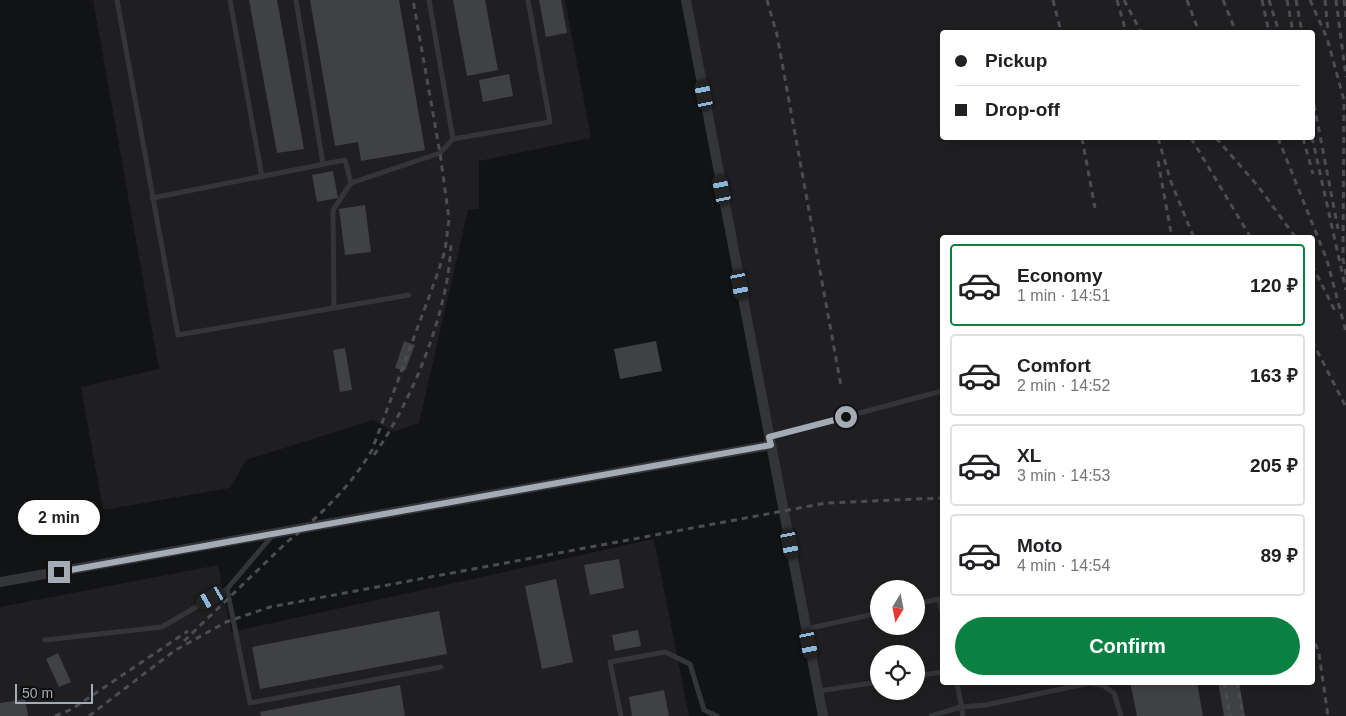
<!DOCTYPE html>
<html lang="en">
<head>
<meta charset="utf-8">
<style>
	body { margin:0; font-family:Helvetica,sans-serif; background:#f2f2f2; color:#202124; height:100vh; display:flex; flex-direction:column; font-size:19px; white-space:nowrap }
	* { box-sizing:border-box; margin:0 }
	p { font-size:16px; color:#757577 }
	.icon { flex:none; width:28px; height:28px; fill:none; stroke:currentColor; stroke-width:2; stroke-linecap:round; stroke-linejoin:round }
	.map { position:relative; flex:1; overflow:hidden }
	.side { position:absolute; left:940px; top:235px; width:375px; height:450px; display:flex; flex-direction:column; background:#fff; border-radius:5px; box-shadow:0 2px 12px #0003 }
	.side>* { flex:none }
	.top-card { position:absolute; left:940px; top:30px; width:375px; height:110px; border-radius:5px; box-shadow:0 2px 12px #0003; display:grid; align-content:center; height:110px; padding:0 15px; background:#fff }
	.needle { width:32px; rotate:190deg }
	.tools { position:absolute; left:870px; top:580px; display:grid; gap:10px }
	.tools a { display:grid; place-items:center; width:55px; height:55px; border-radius:50%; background:#fff; box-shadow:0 2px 12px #0003; font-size:25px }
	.scale { position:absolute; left:15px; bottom:12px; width:78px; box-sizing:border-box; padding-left:5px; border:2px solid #a5abb4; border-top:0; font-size:14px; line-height:18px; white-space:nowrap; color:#a5abb4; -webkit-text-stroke:4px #0e0e0f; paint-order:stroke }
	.end { position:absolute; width:22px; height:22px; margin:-11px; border:6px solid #a5abb4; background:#111; box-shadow:0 0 0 2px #111 }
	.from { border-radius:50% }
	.bubble { position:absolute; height:35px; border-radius:18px; background:#fff; box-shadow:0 2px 12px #0003; font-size:16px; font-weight:700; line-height:35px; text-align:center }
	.car { position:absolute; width:15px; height:30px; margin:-15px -8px; border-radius:6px; box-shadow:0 0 4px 1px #0007; background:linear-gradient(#222 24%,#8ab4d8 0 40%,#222 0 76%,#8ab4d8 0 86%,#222 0) }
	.top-card b { display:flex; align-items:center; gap:18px; height:48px; font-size:19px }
	.top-card b+b { border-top:1px solid #e0e0e0 }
	.top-card i { width:12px; height:12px; background:#202124 }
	ul { padding:9px 0 0; list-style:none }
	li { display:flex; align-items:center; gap:15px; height:82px; margin:0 10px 8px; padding:0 5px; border:2px solid #e0e0e0; border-radius:5px }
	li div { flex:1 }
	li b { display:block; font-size:19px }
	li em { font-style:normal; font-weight:700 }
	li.active { border-color:#0b8043 }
	li>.icon { width:45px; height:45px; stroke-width:1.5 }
	.cta { display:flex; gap:10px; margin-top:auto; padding:10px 15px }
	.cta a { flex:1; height:58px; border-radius:30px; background:#0b8043; color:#fff; font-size:20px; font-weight:700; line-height:58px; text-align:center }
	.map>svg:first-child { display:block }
	.built { fill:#1f1f21; fill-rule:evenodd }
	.building { fill:#3f4144 }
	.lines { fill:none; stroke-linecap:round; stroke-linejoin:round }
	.lane { stroke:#343539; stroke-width:5 }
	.street { stroke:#343539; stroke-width:10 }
	.rail { stroke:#4b4d52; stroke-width:3; stroke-dasharray:6 5; stroke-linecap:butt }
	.route { stroke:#a5abb4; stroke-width:6 }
</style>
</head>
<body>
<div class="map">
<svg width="1346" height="716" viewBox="0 0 1346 716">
	<rect width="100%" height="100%" fill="#121314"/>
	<!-- built -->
	<g class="built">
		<path d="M 93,0 L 565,0 L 591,138 L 479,161 L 479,209 L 468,210 L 419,423 L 393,432 L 373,420 L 246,460 L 230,488 L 103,510 L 81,387 L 159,369 Z"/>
		<path d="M 686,0 L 1346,0 L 1346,716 L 824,716 ZM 942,32 L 1312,32 L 1312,138 L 942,138 ZM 942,238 L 1312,238 L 1312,682 L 942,682 ZM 879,589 L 916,589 L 916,626 L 879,626 ZM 879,654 L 916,654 L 916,691 L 879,691 Z"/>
		<path d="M 654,539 L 689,716 L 0,716 L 0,607 L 218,565 L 231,632 Z"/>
	</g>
	<!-- building -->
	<g class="building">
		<path d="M 249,0 L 277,0 L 304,149 L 277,153 Z"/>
		<path d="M 310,0 L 399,0 L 425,150 L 361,161 L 358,142 L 335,146 Z"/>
		<path d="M 453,0 L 485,0 L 498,70 L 467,76 Z"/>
		<path d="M 539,0 L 561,0 L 567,33 L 546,37 Z"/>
		<path d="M 509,74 L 513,96 L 483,102 L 479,80 Z"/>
		<path d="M 333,171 L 338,198 L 317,202 L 312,175 Z"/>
		<path d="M 365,205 L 371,252 L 345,255 L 339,209 Z"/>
		<path d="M 404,341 L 415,345 L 405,371 L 395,368 Z"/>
		<path d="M 656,341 L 662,371 L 620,379 L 614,349 Z"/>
		<path d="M 345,348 L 352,390 L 340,392 L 333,350 Z"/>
		<path d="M 619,559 L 624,588 L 590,595 L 584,565 Z"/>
		<path d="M 556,579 L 573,662 L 542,669 L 525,586 Z"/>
		<path d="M 439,611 L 447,654 L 260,689 L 252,647 Z"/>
		<path d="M 638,630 L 641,646 L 615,651 L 612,635 Z"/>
		<path d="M 58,653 L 71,682 L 59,687 L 46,659 Z"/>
		<path d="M 1130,682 L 1197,682 L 1203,716 L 1137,716 Z"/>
		<path d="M 1218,682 L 1239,682 L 1245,716 L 1224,716 Z"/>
		<path d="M 400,685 L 405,716 L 261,716 L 260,712 Z"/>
		<path d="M 664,690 L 669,716 L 632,716 L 629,697 Z"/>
		<path d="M 25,699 L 28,716 L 0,716 L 0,703 Z"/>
	</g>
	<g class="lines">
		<!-- lane -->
		<g class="lane">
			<path d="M 117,0 L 178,335 L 409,295"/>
			<path d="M 230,0 L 262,177"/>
			<path d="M 296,0 L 323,164"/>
			<path d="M 453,139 L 550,122 L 528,0"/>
			<path d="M 152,198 L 345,160 L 351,183 L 440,153 L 453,139 L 429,0"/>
			<path d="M 334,307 L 333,210 L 351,183"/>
			<path d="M 770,437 L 942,391"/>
			<path d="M 227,589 L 250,703 L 441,667"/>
			<path d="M 916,604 L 939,599 L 942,613"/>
			<path d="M 806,629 L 879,613"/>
			<path d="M 45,640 L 162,627 L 227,589 L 272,536"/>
			<path d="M 916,676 L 942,672"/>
			<path d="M 957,682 L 963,716"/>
			<path d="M 818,691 L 879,682"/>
			<path d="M 621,716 L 610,662 L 665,652 L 690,664 L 704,710 L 717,716"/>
			<path d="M 931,716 L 961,707 L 986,705 L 1089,683 L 1102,685 L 1114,693 L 1121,716"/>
		</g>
		<!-- street -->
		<g class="street">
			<path d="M 686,0 L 823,716"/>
			<path d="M 0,582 L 771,445"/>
		</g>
		<!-- rail -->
		<g class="rail">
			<path d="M 767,0 L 777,35 L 841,386"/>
			<path d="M 1053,0 L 1061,32"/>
			<path d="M 1117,0 L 1126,32"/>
			<path d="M 1124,0 L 1141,32"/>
			<path d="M 1187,0 L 1199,32"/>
			<path d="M 1223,0 L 1236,32"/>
			<path d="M 1262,0 L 1269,32"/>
			<path d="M 1269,0 L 1279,32"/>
			<path d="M 1287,0 L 1293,32"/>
			<path d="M 1296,0 L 1302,32"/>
			<path d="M 1310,0 L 1327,38 L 1344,100 L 1343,259 L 1346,275"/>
			<path d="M 1325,0 L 1328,31"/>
			<path d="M 1336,0 L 1346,77"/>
			<path d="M 1344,0 L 1346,17"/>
			<path d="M 1312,94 L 1338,229"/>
			<path d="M 1312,137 L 1346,290"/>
			<path d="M 1082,138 L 1095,208"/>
			<path d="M 1158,138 L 1171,182 L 1194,238"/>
			<path d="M 1191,138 L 1251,238"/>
			<path d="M 1216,138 L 1258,186 L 1296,238"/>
			<path d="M 1278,138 L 1327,260 L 1346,332"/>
			<path d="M 1303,138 L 1313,174"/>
			<path d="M 1158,161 L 1172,238"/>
			<path d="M 1312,265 L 1335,311"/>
			<path d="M 1312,341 L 1346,407"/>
			<path d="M 374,455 C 413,400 449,310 451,243"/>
			<path d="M 1312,633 L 1319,654 L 1328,716"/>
			<path d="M 184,641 L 287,542 C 320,516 351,486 372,450 L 436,278 L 445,251 L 449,219 L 440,153 L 413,0"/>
			<path d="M 1224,682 L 1230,716"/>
			<path d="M 1237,682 L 1243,716"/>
			<path d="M 55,716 L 72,709 L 188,631"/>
			<path d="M 89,716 L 174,651 L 226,622 L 270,607 L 826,503 L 942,498"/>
		</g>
	</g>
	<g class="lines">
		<!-- route -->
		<path class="route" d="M 59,572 L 771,445 L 769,437 L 846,417"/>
	</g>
</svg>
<div class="tools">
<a><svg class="needle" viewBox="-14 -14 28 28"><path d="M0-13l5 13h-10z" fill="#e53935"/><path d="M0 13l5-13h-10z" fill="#757577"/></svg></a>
<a><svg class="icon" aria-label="locate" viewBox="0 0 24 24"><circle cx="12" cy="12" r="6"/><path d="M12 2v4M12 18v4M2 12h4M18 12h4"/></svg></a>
</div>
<div class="scale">50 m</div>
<i class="end from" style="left:846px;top:417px"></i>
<i class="end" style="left:59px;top:572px"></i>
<div class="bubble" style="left:18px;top:500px;width:82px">2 min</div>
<i class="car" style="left:704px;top:95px;rotate:349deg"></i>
<i class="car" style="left:722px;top:190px;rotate:349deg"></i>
<i class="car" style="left:740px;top:285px;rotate:169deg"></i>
<i class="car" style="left:790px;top:544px;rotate:169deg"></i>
<i class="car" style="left:211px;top:598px;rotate:240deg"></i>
<i class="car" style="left:809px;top:644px;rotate:169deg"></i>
<div class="top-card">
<b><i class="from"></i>Pickup</b>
<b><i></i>Drop-off</b>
</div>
<section class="side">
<ul>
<li class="active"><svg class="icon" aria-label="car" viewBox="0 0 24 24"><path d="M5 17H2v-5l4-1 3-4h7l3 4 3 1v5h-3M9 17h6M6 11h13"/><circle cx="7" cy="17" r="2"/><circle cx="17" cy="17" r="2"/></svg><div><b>Economy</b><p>1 min · 14:51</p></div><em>120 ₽</em></li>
<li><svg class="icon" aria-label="car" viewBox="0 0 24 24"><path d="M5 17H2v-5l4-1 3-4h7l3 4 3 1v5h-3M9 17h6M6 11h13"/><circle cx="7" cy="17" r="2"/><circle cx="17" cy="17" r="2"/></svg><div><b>Comfort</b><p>2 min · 14:52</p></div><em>163 ₽</em></li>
<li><svg class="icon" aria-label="car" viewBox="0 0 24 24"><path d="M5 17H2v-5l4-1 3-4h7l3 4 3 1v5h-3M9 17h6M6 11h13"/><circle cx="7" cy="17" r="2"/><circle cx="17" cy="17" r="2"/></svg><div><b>XL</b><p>3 min · 14:53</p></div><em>205 ₽</em></li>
<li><svg class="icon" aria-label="car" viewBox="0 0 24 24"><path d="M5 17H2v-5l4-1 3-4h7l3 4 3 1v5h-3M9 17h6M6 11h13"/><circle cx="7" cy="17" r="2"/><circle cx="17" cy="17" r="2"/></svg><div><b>Moto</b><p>4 min · 14:54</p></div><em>89 ₽</em></li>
</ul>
<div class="cta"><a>Confirm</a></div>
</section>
</div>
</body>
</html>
